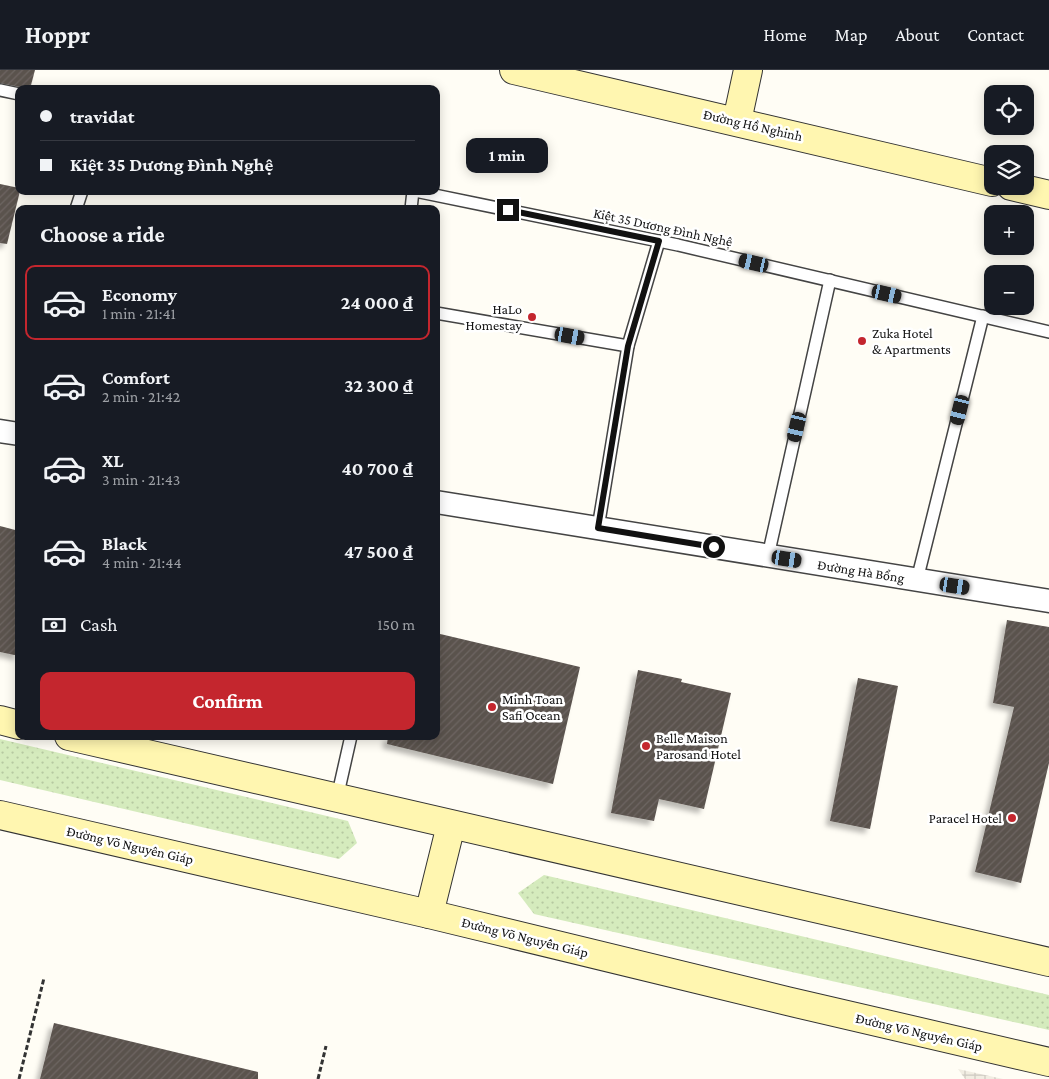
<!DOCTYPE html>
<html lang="en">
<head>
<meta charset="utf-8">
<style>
	body { margin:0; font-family:"Crimson Pro",serif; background:#20242c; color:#f1f3f6; height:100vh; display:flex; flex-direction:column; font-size:19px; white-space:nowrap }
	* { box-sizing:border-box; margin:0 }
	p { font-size:16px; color:#9ea1a6 }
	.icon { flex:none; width:28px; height:28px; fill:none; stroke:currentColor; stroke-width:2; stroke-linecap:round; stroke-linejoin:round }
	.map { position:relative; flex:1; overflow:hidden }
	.side { position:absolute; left:15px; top:135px; width:425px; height:535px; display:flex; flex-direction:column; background:#171b24; border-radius:10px; box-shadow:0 2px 12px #0003 }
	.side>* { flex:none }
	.guide { position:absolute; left:15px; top:15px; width:425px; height:110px; border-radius:10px; box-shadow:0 2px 12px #0003; display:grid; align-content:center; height:110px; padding:0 25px; background:#171b24 }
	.controls { position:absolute; left:984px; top:15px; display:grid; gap:10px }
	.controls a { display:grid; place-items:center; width:50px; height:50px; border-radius:10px; background:#171b24; box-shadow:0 2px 12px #0003; font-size:25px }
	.end { position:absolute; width:22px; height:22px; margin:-11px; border:6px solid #111; background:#fff; box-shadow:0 0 0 2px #fff }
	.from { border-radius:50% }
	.bubble { position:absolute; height:35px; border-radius:10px; background:#171b24; box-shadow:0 2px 12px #0003; font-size:16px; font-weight:700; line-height:35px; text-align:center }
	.car { position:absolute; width:15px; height:30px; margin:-15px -8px; border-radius:6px; box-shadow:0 0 4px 1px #0007; background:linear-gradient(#222 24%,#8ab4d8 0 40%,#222 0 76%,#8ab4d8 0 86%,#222 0) }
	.guide b { display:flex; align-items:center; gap:18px; height:48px; font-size:19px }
	.guide b+b { border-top:1px solid #363941 }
	.guide i { width:12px; height:12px; background:#f1f3f6 }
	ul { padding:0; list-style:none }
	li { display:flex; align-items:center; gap:15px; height:75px; margin:0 10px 8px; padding:0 15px; border:2px solid transparent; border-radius:10px }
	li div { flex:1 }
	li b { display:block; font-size:19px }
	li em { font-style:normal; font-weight:700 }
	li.active { border-color:#c4262e }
	li>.icon { width:45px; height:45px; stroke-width:1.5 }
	h2 { padding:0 25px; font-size:22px; line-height:60px }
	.pay { display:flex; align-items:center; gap:12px; height:55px; padding:0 25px; font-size:19px }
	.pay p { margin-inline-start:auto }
	.primary-button { display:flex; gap:10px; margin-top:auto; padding:10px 25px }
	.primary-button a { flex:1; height:58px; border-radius:10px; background:#c4262e; color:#fff; font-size:20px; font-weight:700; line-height:58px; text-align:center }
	header { display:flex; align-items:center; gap:30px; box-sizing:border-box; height:70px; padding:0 25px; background:#171b24; border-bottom:1px solid #363941 }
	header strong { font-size:24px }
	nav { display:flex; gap:28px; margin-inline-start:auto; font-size:18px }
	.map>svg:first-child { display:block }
	.grass { fill:url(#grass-dots) }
	.plaza { fill:url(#plaza-grid) }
	.building { fill:url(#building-hatch); filter:url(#shadow) }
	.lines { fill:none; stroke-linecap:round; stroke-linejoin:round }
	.lane-casing { stroke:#444; stroke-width:14 }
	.street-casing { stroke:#444; stroke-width:25 }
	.secondary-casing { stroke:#333; stroke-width:30 }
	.path { stroke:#333; stroke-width:3; stroke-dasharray:5 2.5; stroke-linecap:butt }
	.lane { stroke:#fff; stroke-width:11 }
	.street { stroke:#fff; stroke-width:22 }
	.secondary { stroke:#fff6b0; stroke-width:28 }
	.route { stroke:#111; stroke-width:6 }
	.poi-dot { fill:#c4262e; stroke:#fff; stroke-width:2 }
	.labels { text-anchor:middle; stroke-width:5; stroke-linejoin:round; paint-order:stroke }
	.street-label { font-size:14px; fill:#111; stroke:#fff }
	.poi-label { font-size:14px; fill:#111; stroke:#fff; text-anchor:start }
</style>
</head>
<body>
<header>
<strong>Hoppr</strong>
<nav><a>Home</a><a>Map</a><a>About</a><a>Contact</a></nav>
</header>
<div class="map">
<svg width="1049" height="1009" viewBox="0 0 1049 1009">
	<defs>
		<pattern id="grass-dots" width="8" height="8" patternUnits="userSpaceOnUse" patternTransform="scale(1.25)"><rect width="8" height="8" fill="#d5ebbd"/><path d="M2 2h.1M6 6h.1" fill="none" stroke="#b6c8a1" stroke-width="1.8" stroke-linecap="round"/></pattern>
		<pattern id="plaza-grid" width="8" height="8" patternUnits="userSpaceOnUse" patternTransform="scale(1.25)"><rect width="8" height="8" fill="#f1ede2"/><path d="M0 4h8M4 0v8" fill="none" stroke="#cecac1"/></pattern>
		<pattern id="building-hatch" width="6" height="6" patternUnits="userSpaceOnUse" patternTransform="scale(1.25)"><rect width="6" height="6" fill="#5a524d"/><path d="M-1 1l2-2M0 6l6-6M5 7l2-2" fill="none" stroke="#6d6662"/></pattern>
		<filter id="shadow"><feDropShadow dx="-4.5" dy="4.5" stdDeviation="2.5" flood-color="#0004"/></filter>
	</defs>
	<rect width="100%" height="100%" fill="#fffdf5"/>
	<!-- grass -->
	<g class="grass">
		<path d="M 0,669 L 348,751 L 357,773 L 339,789 L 0,710 Z"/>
		<path d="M 544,805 L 1049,925 L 1049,960 L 534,844 L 518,823 Z"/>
	</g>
	<!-- plaza -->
	<path class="plaza" d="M 958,999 L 1003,1009 L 965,1009 Z"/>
	<!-- building -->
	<g class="building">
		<path d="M 0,0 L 35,0 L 30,19 L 0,13 Z"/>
		<path d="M 0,114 L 19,118 L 20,121 L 7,174 L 0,173 Z"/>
		<path d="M 0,456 L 19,461 L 19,586 L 0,582 Z"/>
		<path d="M 1007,550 L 1049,557 L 1049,693 L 1021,813 L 975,802 L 1014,637 L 993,633 Z"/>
		<path d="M 436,563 L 580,597 L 553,714 L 387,674 L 388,666 L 436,666 Z"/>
		<path d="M 638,600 L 682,609 L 681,612 L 731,623 L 704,739 L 659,729 L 654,751 L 611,743 Z"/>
		<path d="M 858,608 L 898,616 L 870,759 L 830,751 Z"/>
		<path d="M 54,953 L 258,1002 L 258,1009 L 40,1009 Z"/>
	</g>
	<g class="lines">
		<defs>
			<g id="lane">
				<path d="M 0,20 L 19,24"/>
				<path d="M 415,121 L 678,175 L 1049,262"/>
				<path d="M 76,139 L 82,121"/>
				<path d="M 411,139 L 413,121"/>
				<path d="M 436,243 L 628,276"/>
				<path d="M 598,458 L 628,276 L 659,171"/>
				<path d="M 768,486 L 830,210"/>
				<path d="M 917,510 L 983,246"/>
				<path d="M 337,728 L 351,666"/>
			</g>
			<g id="street">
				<path d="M 0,361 L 19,364"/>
				<path d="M 436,432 L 1049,531"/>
			</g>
			<g id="secondary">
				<path d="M 514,0 L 992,112"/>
				<path d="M 737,51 L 748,0"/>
				<path d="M 1011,116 L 1049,125"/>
				<path d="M 0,650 L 19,655"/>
				<path d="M 69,666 L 1049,892"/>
				<path d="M 0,745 L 429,844 L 787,931 L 1049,992"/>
				<path d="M 429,844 L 451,755"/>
			</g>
		</defs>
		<!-- lane casing -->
		<use href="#lane" class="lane-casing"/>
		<!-- street casing -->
		<use href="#street" class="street-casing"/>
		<!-- secondary casing -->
		<use href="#secondary" class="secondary-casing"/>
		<!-- path -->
		<g class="path">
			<path d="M 19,1009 L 44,908"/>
			<path d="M 318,1009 L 326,976"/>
		</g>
		<!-- lane -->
		<use href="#lane" class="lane"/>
		<!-- street -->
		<use href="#street" class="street"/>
		<!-- secondary -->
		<use href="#secondary" class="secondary"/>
	</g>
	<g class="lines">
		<!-- route -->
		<path class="route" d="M 508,140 L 659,171 L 628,276 L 598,458 L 714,477"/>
	</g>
	<!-- markers -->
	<g class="poi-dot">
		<circle cx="532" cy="247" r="5"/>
		<circle cx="862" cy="271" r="5"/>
		<circle cx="492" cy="637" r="5"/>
		<circle cx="646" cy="676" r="5"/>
		<circle cx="1012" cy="748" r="5"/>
	</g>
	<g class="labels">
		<!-- street labels -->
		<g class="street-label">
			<text transform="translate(753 55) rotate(13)" y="5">Đường Hồ Nghinh</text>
			<text transform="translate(663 157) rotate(12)" y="5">Kiệt 35 Dương Đình Nghệ</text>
			<text transform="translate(861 501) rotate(9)" y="5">Đường Hà Bổng</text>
			<text transform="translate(130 775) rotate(13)" y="5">Đường Võ Nguyên Giáp</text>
			<text transform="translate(525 867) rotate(14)" y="5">Đường Võ Nguyên Giáp</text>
			<text transform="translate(919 962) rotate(13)" y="5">Đường Võ Nguyên Giáp</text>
		</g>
		<!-- poi labels -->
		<g class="poi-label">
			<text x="522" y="244" text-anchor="end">HaLo<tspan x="522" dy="16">Homestay</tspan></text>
			<text x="872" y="268">Zuka Hotel<tspan x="872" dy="16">&amp; Apartments</tspan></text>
			<text x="502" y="634">Minh Toan<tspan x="502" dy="16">Safi Ocean</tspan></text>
			<text x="656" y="673">Belle Maison<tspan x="656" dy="16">Parosand Hotel</tspan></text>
			<text x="1002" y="753" text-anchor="end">Paracel Hotel</text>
		</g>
	</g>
</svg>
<div class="controls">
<a><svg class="icon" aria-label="locate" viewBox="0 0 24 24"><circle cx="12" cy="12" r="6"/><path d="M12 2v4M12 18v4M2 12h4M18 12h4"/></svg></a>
<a><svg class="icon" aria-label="layers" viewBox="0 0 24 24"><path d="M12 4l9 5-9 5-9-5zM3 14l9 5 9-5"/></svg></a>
<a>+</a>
<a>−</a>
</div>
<i class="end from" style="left:714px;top:477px"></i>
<i class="end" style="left:508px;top:140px"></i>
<div class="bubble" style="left:466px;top:68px;width:82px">1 min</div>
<i class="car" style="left:754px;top:193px;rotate:283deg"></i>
<i class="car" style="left:887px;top:224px;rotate:103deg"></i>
<i class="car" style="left:570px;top:266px;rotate:100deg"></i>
<i class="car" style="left:960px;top:340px;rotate:194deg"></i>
<i class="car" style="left:797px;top:357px;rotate:193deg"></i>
<i class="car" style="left:787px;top:489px;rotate:99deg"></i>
<i class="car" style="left:955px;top:516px;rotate:99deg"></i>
<div class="guide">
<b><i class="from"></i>travidat</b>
<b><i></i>Kiệt 35 Dương Đình Nghệ</b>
</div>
<section class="side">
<h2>Choose a ride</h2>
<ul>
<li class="active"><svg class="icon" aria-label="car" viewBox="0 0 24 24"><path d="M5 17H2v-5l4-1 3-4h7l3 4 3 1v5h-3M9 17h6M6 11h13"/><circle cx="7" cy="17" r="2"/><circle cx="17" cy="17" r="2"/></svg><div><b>Economy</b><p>1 min · 21:41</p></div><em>24 000 ₫</em></li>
<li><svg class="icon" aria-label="car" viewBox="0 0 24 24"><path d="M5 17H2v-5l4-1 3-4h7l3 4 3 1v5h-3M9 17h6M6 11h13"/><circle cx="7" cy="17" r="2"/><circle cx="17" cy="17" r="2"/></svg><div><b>Comfort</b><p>2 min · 21:42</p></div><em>32 300 ₫</em></li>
<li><svg class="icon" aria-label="car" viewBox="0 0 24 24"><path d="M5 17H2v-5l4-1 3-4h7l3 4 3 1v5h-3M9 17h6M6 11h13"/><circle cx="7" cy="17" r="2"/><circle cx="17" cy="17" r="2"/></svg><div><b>XL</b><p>3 min · 21:43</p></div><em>40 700 ₫</em></li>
<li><svg class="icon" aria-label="car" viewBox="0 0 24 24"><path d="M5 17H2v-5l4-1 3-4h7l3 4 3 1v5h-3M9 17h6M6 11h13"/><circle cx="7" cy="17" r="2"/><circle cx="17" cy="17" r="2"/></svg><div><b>Black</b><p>4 min · 21:44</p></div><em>47 500 ₫</em></li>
</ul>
<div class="pay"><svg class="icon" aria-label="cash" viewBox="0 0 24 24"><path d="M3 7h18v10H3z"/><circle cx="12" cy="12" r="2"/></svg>Cash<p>150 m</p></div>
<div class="primary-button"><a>Confirm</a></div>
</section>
</div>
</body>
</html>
